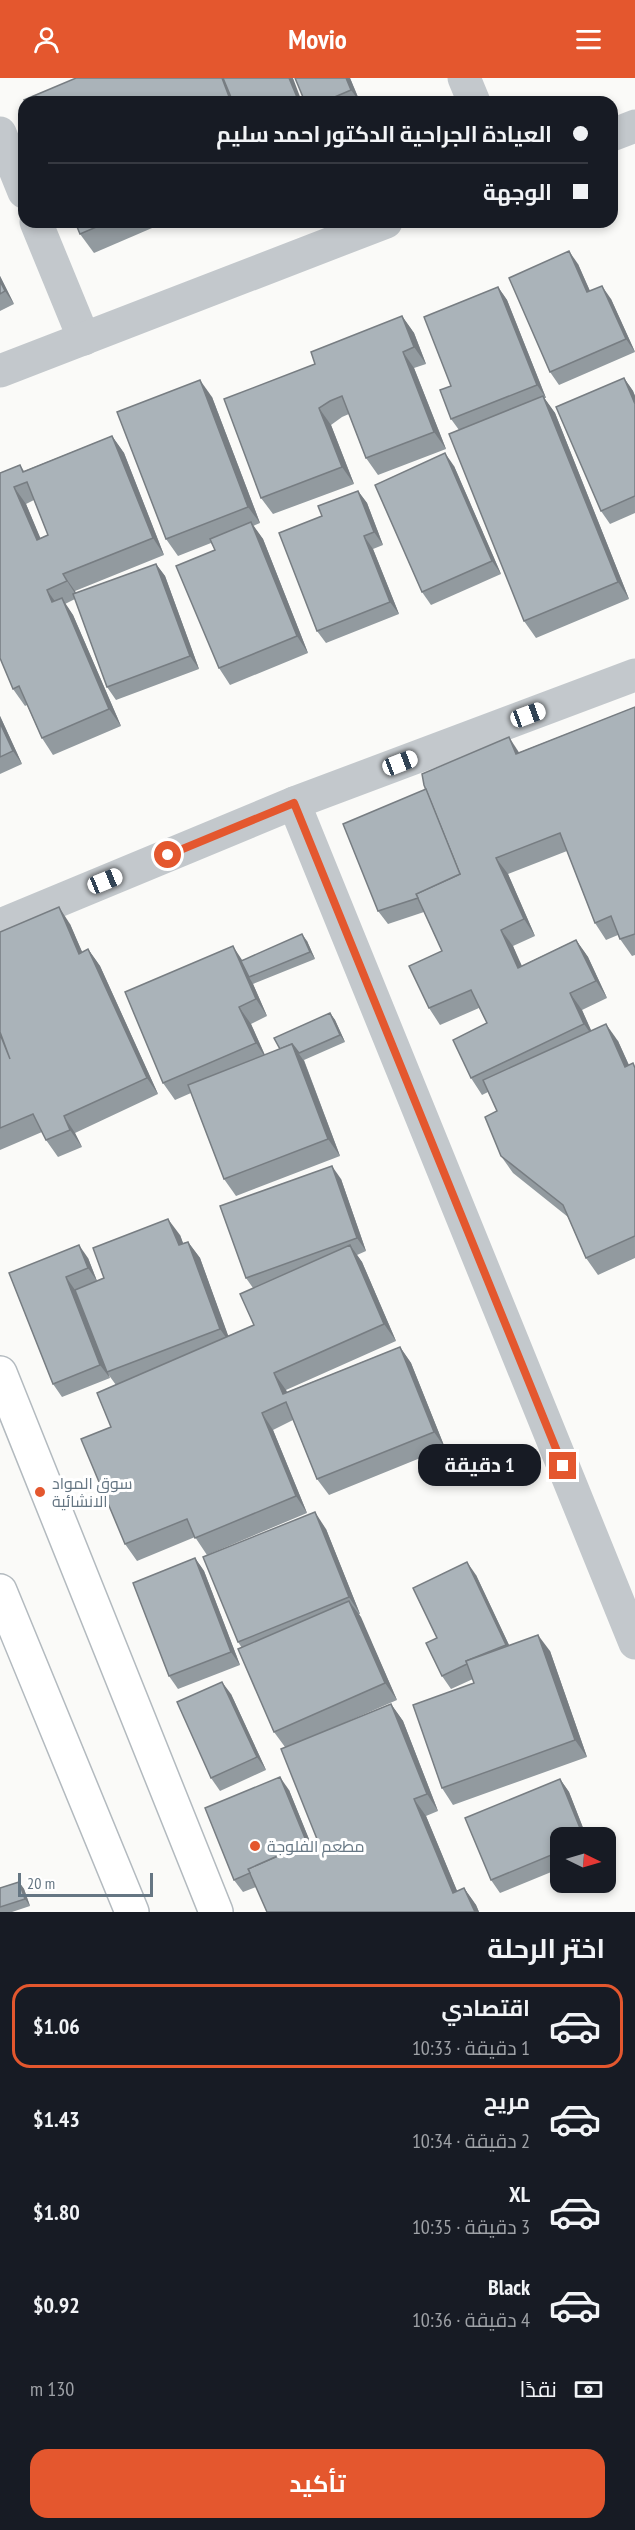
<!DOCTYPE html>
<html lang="ar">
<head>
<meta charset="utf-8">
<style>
	body { margin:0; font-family:"PT Sans Narrow",Cairo,sans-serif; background:#242831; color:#f1f3f6; direction:rtl; height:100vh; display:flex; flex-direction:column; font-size:22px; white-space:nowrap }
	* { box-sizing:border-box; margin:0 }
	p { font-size:20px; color:#9ea1a6 }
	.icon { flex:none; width:33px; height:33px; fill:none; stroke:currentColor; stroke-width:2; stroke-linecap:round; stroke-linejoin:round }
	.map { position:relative; height:1834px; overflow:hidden; direction:ltr }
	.sheet { display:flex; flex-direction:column; background:#171b24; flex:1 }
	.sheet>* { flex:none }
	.hud { position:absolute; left:18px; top:18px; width:600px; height:132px; border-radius:18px; box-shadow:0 3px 9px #0003; direction:rtl; display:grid; align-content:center; height:132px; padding:0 30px; background:#171b24 }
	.needle { width:39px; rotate:95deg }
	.controls { position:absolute; left:550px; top:1749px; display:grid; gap:12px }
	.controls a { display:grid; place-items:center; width:66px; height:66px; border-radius:12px; background:#171b24; box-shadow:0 3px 9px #0003; font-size:30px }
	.scale { position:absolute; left:18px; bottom:15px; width:135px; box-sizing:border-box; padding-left:6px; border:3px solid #657683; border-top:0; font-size:16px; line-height:21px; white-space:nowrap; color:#657683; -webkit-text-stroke:4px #fff; paint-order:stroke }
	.end { position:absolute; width:27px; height:27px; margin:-14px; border:8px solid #e4572e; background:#fff; box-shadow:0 0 0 3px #fff }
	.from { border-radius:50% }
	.bubble { position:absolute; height:42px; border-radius:18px; background:#171b24; box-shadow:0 3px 9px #0003; font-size:20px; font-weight:700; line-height:42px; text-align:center; direction:rtl }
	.car { position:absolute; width:18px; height:36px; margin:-18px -9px; border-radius:8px; box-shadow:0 0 4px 2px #0007; background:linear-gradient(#fff 24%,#345 0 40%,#fff 0 76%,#345 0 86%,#fff 0) }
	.hud b { display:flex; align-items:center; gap:21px; height:57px; font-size:22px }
	.hud b+b { border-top:2px solid #363941 }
	.hud i { width:15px; height:15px; background:#f1f3f6 }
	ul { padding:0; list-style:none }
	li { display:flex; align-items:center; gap:18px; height:84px; margin:0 12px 9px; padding:0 18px; border:3px solid transparent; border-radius:18px }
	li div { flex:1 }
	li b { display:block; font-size:22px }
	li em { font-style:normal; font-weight:700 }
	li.on { border-color:#e4572e }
	li>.icon { width:54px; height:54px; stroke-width:1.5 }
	h2 { padding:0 30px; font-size:27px; line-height:72px }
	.pay { display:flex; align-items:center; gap:15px; height:66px; padding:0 30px; font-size:22px }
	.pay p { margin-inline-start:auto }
	.primary-button { display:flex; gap:12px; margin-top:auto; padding:12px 30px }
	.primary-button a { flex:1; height:69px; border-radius:18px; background:#e4572e; color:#fff; font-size:24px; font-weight:700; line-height:69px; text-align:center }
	header { display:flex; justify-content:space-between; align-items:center; height:78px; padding:0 30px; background:#e4572e; color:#fff; font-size:27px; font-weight:700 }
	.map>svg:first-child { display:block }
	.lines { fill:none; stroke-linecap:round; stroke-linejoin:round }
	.secondary-casing { stroke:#b3babf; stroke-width:36 }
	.street { stroke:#c3c8cc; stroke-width:33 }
	.secondary { stroke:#fff; stroke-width:33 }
	.wall { fill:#929a9f; fill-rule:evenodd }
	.shaded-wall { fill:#777d82 }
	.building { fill:#aab3b9; stroke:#777d82; stroke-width:1.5; fill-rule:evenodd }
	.route { stroke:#e4572e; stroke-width:8 }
	.poi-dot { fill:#e4572e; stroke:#fff; stroke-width:2 }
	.labels { text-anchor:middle; stroke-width:6; stroke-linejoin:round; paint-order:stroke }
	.poi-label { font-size:16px; fill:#657683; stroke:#fff; text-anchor:start }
</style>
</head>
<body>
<header><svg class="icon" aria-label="menu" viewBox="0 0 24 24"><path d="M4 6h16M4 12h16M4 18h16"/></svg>Movio<svg class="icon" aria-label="person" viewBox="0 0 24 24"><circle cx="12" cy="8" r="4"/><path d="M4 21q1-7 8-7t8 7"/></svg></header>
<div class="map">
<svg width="635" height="1834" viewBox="0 0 635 1834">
	<rect width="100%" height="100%" fill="#fafaf8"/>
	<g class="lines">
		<defs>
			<g id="secondary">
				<path d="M 0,1295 L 216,1834"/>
				<path d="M 0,1513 L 132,1834"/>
			</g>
		</defs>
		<!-- secondary casing -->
		<use href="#secondary" class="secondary-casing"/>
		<!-- street -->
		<g class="street">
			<path d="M 464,0 L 474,24"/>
			<path d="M 0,55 L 24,114"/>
			<path d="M 612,57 L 635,48"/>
			<path d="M 36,144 L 84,261"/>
			<path d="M 0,293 L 386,144"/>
			<path d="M 294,725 L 635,1565"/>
			<path d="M 0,847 L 294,725 L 635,597"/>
		</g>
		<!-- secondary -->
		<use href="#secondary" class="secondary"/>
	</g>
	<!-- wall -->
	<g class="wall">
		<path d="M 295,0 L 350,0 L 360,24 L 305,24 Z"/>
		<path d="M 75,144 L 166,144 L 94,175 L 80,156 Z"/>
		<path d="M 578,186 L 590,213 L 611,221 L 635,274 L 559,307 L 550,294 Z"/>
		<path d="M 0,198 L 14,226 L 0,233 Z"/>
		<path d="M 498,209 L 507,222 L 546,320 L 544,320 L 555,335 L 629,521 L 536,560 L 524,543 L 459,352 L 451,341 Z"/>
		<path d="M 402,238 L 414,255 L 426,286 L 414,290 L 446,371 L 378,397 L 366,380 L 349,336 L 342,339 L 331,347 L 354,406 L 273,436 L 261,420 L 315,286 Z"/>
		<path d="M 624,300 L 633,313 L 635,318 L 635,435 L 610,446 L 601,433 Z"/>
		<path d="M 212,319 L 260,445 L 253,448 L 263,461 L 308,575 L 230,607 L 219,590 L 215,472 L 211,465 L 178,478 L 166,461 Z"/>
		<path d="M 112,358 L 124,375 L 164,477 L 75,513 L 76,515 L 156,486 L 165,498 L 199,591 L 116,622 L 107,609 L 75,521 L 65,526 L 73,537 L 121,648 L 53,677 L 42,660 L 27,627 L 25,628 L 13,611 L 0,395 L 20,387 L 24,393 ZM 34,422 L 48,457 L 40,460 L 26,426 Z"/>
		<path d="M 454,388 L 501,496 L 431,527 L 422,514 Z"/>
		<path d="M 358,413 L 367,425 L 383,467 L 373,471 L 399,536 L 326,565 L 317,553 L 322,438 Z"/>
		<path d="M 635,629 L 635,877 L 632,878 L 620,861 L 618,857 L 606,862 L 595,845 L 567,773 L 508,796 L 535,858 L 513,868 L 521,888 L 576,862 L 588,879 L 607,920 L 582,932 L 591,953 L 618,963 L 629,987 L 635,988 L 635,1180 L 598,1197 L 586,1180 L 568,1139 L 513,1095 L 501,1078 L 497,1033 L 488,1014 L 482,1017 L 471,1000 L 487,945 L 479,930 L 440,947 L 429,930 L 442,873 L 424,834 L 388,846 L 378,833 L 426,711 Z"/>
		<path d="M 0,638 L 22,686 L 0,696 Z"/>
		<path d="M 70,846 L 82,874 L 88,871 L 100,888 L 158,1016 L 75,1055 L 82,1069 L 58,1079 L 46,1062 L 42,1054 L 0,1072 L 0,854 Z"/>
		<path d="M 307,863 L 315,881 L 253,906 L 267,938 L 251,946 L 265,977 L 280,971 L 330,935 L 335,942 L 345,964 L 304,982 L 340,1078 L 236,1118 L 224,1101 L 191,1015 L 175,1022 L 163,1005 L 242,882 Z"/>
		<path d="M 341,1101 L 366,1173 L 357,1177 L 362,1184 L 396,1263 L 286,1312 L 287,1314 L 400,1269 L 411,1285 L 445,1370 L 329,1417 L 317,1401 L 293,1342 L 273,1352 L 307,1435 L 207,1477 L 195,1459 L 137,1483 L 125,1466 L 111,1349 L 116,1307 L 108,1296 L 110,1300 L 62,1319 L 53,1306 L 9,1195 L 88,1180 L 97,1203 L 104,1200 L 180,1157 L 183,1165 L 188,1164 L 200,1180 L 228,1258 L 254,1247 L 253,1210 L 246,1200 ZM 75,1212 L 76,1212 L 93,1259 Z"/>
		<path d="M 326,1451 L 360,1536 L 359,1536 L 397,1622 L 344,1645 L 391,1626 L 403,1643 L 438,1733 L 426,1738 L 457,1813 L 464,1810 L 476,1827 L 479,1834 L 267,1834 L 256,1809 L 243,1814 L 234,1802 L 289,1712 L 310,1764 L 317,1761 L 285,1669 L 274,1654 L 242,1570 L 238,1564 Z"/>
		<path d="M 195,1480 L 204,1493 L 240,1587 L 178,1611 L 169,1598 Z"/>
		<path d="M 476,1497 L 509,1567 L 550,1573 L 587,1679 L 453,1727 L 442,1710 L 474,1605 L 473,1601 L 451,1611 L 442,1598 L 437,1560 Z"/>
		<path d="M 231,1616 L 266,1692 L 220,1713 L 211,1700 Z"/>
		<path d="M 560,1701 L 569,1714 L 587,1760 L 561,1760 L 561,1790 L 500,1815 L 491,1802 Z"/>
		<path d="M 19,1804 L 24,1811 L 30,1828 L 12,1834 L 0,1834 L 0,1810 Z"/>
	</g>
	<!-- shaded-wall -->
	<g class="shaded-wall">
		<path d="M 222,0 L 227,0 L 237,24 L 231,24 Z"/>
		<path d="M 289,0 L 293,0 L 302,24 L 299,24 Z"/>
		<path d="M 346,0 L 350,0 L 360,24 L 351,12 Z"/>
		<path d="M 569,173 L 578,186 L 596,227 L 587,214 Z"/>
		<path d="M 0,198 L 14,226 L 5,213 L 0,203 Z"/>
		<path d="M 602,208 L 611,221 L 635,274 L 626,261 Z"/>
		<path d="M 498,209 L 507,222 L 546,320 L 537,307 Z"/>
		<path d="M 402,238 L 414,255 L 426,286 L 414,269 Z"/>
		<path d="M 403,274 L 414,290 L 446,371 L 434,354 Z"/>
		<path d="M 624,300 L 633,313 L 635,318 L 635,326 Z"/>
		<path d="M 200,302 L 212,319 L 260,445 L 248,429 Z"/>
		<path d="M 543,318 L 555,335 L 629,521 L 618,504 Z"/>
		<path d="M 319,330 L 331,347 L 354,406 L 342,389 Z"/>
		<path d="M 112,358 L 124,375 L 164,477 L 153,460 Z"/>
		<path d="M 445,375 L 454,388 L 501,496 L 492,483 Z"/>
		<path d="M 14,409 L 26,426 L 48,478 L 37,462 Z"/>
		<path d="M 358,413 L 367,425 L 383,467 L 374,454 Z"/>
		<path d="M 251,444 L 263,461 L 308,575 L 297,558 Z"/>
		<path d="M 364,458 L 373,471 L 399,536 L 390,524 Z"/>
		<path d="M 156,486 L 165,498 L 199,591 L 190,578 Z"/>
		<path d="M 63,496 L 75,513 L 78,520 L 67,503 Z"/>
		<path d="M 47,512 L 59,529 L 52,524 Z"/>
		<path d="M 62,520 L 73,537 L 121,648 L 109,631 Z"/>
		<path d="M 0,638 L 22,686 L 13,673 L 0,645 Z"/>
		<path d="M 509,659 L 520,676 L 516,676 Z"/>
		<path d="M 496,780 L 508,796 L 535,858 L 524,841 Z"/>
		<path d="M 59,829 L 70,846 L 90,892 L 79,876 Z"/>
		<path d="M 501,852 L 513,868 L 530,906 L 518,890 Z"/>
		<path d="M 302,856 L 307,863 L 315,881 L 310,874 Z"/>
		<path d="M 576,862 L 588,879 L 607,920 L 596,903 Z"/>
		<path d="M 233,868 L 244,885 L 249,899 L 253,906 L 267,938 L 256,921 Z"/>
		<path d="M 88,871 L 100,888 L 158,1016 L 147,1000 Z"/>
		<path d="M 570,915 L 582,932 L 596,963 L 584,946 Z"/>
		<path d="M 239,929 L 251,946 L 267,982 L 256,965 Z"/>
		<path d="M 330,935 L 335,942 L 345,964 L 340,957 Z"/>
		<path d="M 606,946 L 618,963 L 635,1001 L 625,989 Z"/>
		<path d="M 292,966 L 304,983 L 340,1078 L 328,1061 Z"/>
		<path d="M 64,1038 L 75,1055 L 82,1069 L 70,1052 Z"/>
		<path d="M 332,1088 L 341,1101 L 366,1173 L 357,1160 Z"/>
		<path d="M 168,1141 L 180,1157 L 190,1184 L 179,1167 Z"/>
		<path d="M 188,1164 L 200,1180 L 232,1268 L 220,1251 Z"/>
		<path d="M 79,1167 L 88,1180 L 97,1203 L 88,1190 Z"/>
		<path d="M 350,1167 L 362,1184 L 396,1263 L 384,1246 Z"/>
		<path d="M 66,1199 L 75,1212 L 110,1300 L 100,1287 Z"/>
		<path d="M 400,1269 L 411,1285 L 445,1370 L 434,1354 Z"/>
		<path d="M 274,1295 L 286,1312 L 295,1333 L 283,1316 Z"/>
		<path d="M 262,1335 L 273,1352 L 307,1435 L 296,1418 Z"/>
		<path d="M 315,1434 L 326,1451 L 360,1536 L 349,1519 Z"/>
		<path d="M 195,1480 L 204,1493 L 240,1587 L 231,1574 Z"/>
		<path d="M 467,1484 L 476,1497 L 515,1580 L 506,1567 Z"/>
		<path d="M 349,1523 L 361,1539 L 397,1622 L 385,1605 Z"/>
		<path d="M 538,1557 L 550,1573 L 587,1679 L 575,1662 Z"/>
		<path d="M 222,1604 L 231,1616 L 266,1692 L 257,1679 Z"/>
		<path d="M 391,1626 L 403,1643 L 438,1733 L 427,1716 Z"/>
		<path d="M 280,1699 L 289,1712 L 318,1783 L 309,1770 Z"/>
		<path d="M 560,1701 L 569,1714 L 587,1760 L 584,1760 Z"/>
		<path d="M 414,1721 L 426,1738 L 465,1832 L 453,1815 Z"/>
		<path d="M 19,1804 L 24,1811 L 30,1828 L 25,1821 Z"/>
		<path d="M 464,1810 L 476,1827 L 479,1834 L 475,1834 Z"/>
	</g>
	<!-- building -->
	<g class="building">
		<path d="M 76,0 L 222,0 L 231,24 L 25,24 L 24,22 Z"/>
		<path d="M 223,0 L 289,0 L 299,24 L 233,24 Z"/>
		<path d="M 295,0 L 346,0 L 351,12 L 323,24 L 305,24 Z"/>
		<path d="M 75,144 L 108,144 L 80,156 Z"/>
		<path d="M 569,173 L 587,214 L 602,208 L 626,261 L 550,294 L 509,200 Z"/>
		<path d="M 0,203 L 5,213 L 0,216 Z"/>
		<path d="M 498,209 L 537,307 L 451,341 L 440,312 L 451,308 L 424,239 Z"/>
		<path d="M 402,238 L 414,269 L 403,274 L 434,354 L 366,380 L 342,318 L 330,323 L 319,330 L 342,389 L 261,420 L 224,321 L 315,286 L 311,274 Z"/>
		<path d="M 624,300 L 635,326 L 635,418 L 601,433 L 556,329 Z"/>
		<path d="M 200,302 L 248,429 L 166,461 L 117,334 Z"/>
		<path d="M 543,318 L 618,504 L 524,543 L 449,356 Z"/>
		<path d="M 112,358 L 153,460 L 63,496 L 67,503 L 47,512 L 52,524 L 62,520 L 109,631 L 42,660 L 19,608 L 13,611 L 0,580 L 0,395 L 20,387 L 23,394 ZM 27,404 L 48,457 L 37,462 L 14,409 Z"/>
		<path d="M 445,375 L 492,483 L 422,514 L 375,407 Z"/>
		<path d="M 358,413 L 374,454 L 364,458 L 390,524 L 317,553 L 279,455 L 322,438 L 318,428 Z"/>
		<path d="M 251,444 L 297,558 L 219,590 L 176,488 L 215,472 L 210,461 Z"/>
		<path d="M 156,486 L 190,578 L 107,609 L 73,516 Z"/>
		<path d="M 635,629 L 635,856 L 620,861 L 611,838 L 595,845 L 560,755 L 496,780 L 524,841 L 501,852 L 518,890 L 576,862 L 596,903 L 570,915 L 584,946 L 471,1000 L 453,962 L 487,945 L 471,912 L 429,930 L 409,888 L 442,873 L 416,816 L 460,796 L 424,707 L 422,696 L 509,659 L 516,676 Z"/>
		<path d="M 0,645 L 13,673 L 0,679 Z"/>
		<path d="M 426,711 L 460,796 L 416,816 L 418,820 L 378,833 L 343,746 Z"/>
		<path d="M 59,829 L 79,876 L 88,871 L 147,1000 L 64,1038 L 70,1052 L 46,1062 L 33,1036 L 0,1050 L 0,956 L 10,981 L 0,954 L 0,854 Z"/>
		<path d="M 302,856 L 310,874 L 249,899 L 241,883 Z"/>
		<path d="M 233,868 L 256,921 L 239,929 L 256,965 L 163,1005 L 125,914 Z"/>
		<path d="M 330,935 L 340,957 L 299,975 L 292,966 L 280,971 L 274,960 Z"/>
		<path d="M 606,946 L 625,989 L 633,985 L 635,990 L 635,1158 L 586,1180 L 563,1127 L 501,1078 L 485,1039 L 497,1033 L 483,1002 Z"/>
		<path d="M 292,966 L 328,1061 L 224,1101 L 188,1007 Z"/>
		<path d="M 332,1088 L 357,1160 L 246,1200 L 220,1128 Z"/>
		<path d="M 168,1141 L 179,1167 L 188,1164 L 220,1251 L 107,1294 L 75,1212 L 104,1200 L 93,1170 Z"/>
		<path d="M 79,1167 L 88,1190 L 66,1199 L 100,1287 L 53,1306 L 9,1195 Z"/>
		<path d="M 350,1167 L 384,1246 L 274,1295 L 283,1316 L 400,1269 L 434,1354 L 317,1401 L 286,1324 L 262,1335 L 296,1418 L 195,1460 L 187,1441 L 125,1466 L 81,1361 L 111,1349 L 97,1315 L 254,1247 L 240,1216 Z"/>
		<path d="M 315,1434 L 349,1519 L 238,1564 L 203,1479 Z"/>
		<path d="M 195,1480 L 231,1574 L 169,1598 L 133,1505 Z"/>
		<path d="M 467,1484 L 506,1567 L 466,1583 L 467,1586 L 442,1598 L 426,1565 L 437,1560 L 413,1510 Z"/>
		<path d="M 349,1523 L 385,1605 L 274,1654 L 238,1571 Z"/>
		<path d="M 538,1557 L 575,1662 L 442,1710 L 413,1627 L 474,1605 L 466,1583 Z"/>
		<path d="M 222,1604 L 257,1679 L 211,1700 L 177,1624 Z"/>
		<path d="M 391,1626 L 427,1716 L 414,1721 L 453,1815 L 464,1810 L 475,1834 L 267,1834 L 248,1791 L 317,1761 L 281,1671 Z"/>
		<path d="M 280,1699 L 307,1765 L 248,1791 L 250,1795 L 234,1802 L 205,1730 Z"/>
		<path d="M 560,1701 L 584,1760 L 561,1760 L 561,1773 L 491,1802 L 465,1740 Z"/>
		<path d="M 19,1804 L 25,1821 L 0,1829 L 0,1810 Z"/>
	</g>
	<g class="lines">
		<!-- route -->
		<path class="route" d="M 168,777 L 294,725 L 563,1388"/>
	</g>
	<!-- markers -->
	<g class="poi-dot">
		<circle cx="40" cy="1414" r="6"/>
		<circle cx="255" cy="1768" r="6"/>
	</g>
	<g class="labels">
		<!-- poi labels -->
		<g class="poi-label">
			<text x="52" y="1411">سوق المواد<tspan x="52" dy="18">الانشائية</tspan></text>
			<text x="267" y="1774">مطعم الفلوجة</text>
		</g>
	</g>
</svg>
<div class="controls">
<a><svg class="needle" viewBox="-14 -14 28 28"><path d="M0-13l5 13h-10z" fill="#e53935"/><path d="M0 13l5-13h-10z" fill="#9ea1a6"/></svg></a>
</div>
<div class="scale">20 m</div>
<i class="end from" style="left:168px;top:777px"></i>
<i class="end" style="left:563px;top:1388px"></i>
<div class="bubble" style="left:418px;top:1366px;width:123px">1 دقيقة</div>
<i class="car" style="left:528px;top:637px;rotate:70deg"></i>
<i class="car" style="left:400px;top:685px;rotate:69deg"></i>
<i class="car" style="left:105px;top:803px;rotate:68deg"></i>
<div class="hud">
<b><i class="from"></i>العيادة الجراحية الدكتور احمد سليم</b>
<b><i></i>الوجهة</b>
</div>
</div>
<section class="sheet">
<h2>اختر الرحلة</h2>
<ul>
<li class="on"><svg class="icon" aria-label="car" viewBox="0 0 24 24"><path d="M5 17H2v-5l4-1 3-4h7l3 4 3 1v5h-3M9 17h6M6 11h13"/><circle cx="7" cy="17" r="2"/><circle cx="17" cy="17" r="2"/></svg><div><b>اقتصادي</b><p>1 دقيقة · 10:33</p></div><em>$1.06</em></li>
<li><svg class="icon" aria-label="car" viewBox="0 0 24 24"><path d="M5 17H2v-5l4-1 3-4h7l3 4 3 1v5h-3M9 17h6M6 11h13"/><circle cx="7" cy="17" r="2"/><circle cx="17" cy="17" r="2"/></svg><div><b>مريح</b><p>2 دقيقة · 10:34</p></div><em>$1.43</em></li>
<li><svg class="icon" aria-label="car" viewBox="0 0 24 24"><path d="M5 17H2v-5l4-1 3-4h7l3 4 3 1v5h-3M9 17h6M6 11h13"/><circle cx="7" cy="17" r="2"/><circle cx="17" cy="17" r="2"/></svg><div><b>XL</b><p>3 دقيقة · 10:35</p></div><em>$1.80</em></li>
<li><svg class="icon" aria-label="car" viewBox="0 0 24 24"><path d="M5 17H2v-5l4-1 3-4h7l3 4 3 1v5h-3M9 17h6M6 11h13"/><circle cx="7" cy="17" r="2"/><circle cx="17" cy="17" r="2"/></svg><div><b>Black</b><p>4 دقيقة · 10:36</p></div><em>$0.92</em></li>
</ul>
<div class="pay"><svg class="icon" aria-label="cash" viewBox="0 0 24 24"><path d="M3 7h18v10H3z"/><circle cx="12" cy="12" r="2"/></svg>نقدًا<p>130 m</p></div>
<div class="primary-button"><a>تأكيد</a></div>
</section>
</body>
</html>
